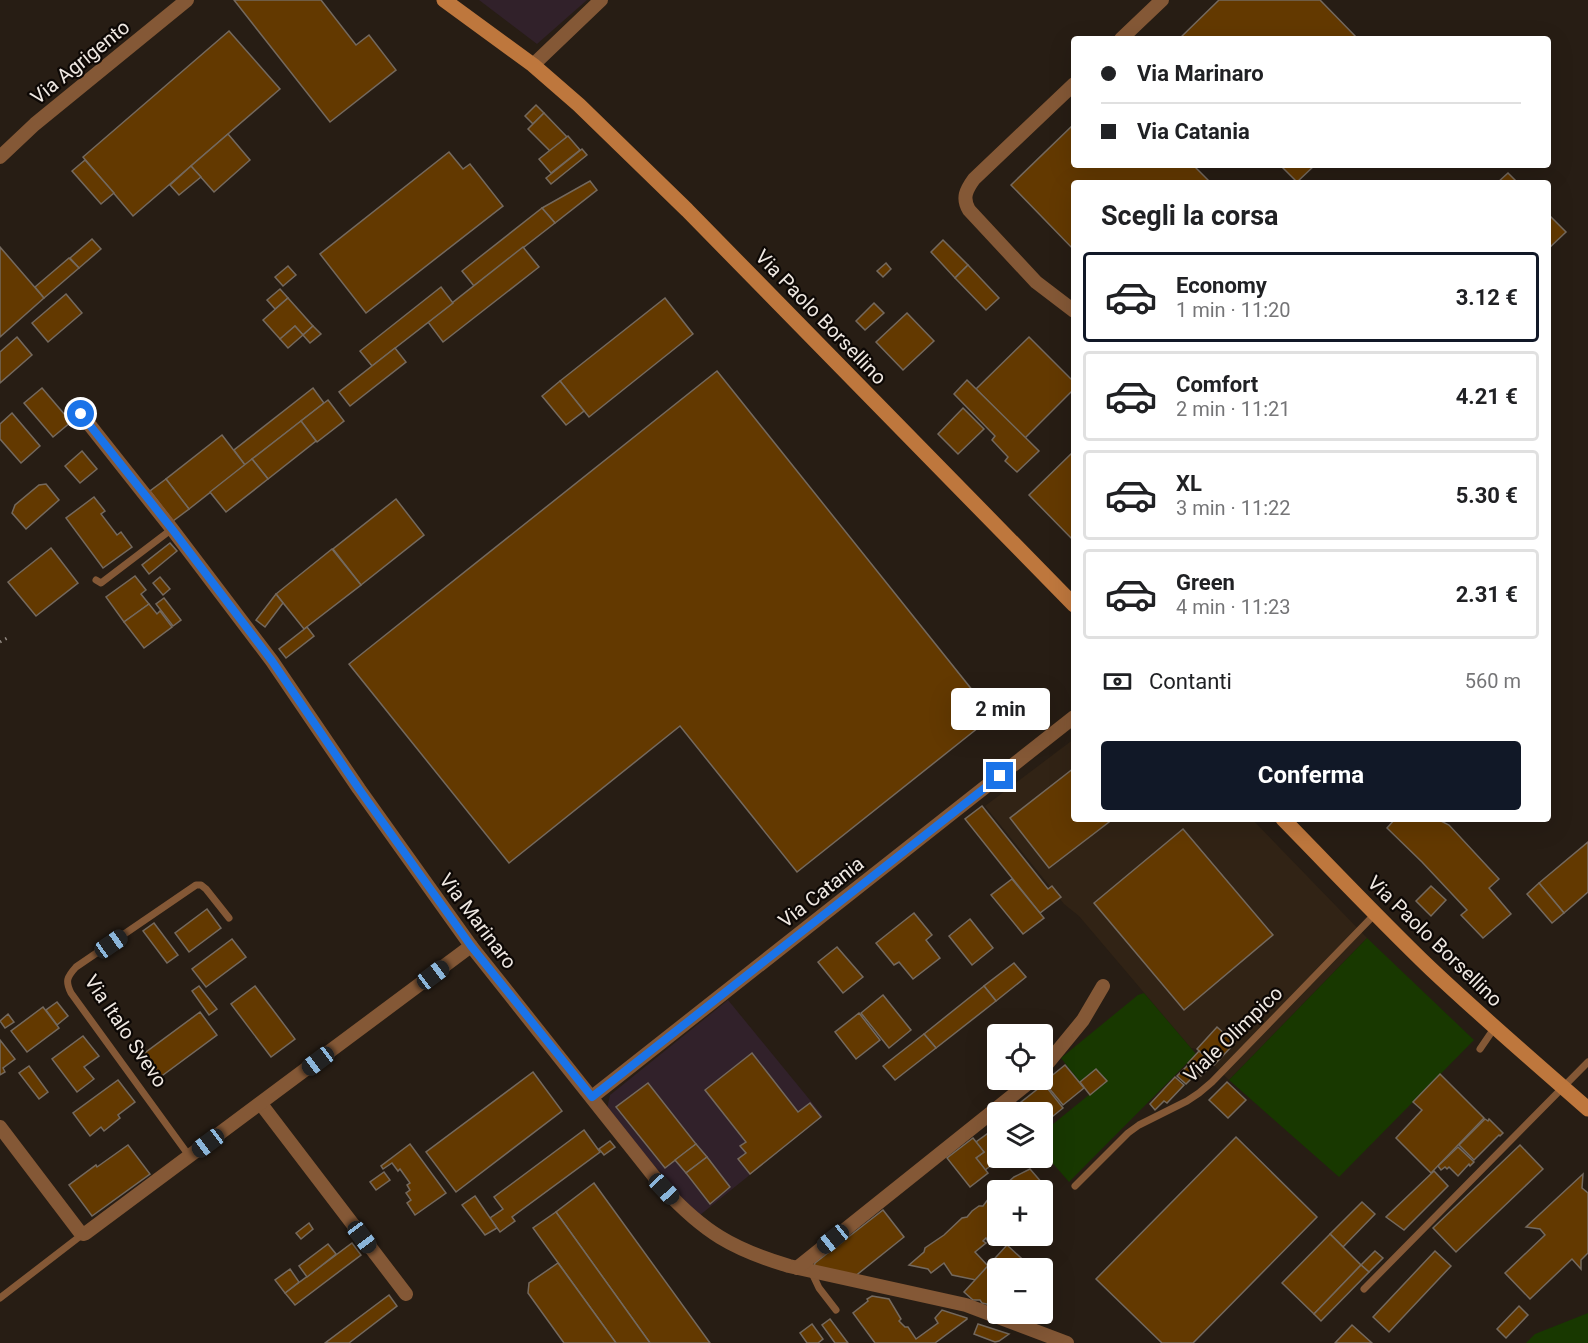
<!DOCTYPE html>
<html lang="it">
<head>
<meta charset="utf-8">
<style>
	body { margin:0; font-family:Roboto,sans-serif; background:#f2f2f2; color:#202124; height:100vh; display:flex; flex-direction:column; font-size:22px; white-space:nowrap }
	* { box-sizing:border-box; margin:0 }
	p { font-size:20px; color:#757577 }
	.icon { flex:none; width:33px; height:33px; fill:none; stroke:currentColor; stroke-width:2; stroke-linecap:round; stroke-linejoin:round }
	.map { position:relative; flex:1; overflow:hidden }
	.drawer { position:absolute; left:1071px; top:180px; width:480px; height:642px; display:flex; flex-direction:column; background:#fff; border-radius:6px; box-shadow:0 6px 24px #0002 }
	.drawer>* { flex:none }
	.hud { position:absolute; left:1071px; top:36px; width:480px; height:132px; border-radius:6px; box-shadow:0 6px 24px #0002; display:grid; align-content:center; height:132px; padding:0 30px; background:#fff }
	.controls { position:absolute; left:987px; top:1024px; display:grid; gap:12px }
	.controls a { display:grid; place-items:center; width:66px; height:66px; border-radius:6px; background:#fff; box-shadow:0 6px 24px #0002; font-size:30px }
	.end { position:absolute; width:27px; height:27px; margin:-14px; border:8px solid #1a73e8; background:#fff; box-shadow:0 0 0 3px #fff }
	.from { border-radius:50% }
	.bubble { position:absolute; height:42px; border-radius:6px; background:#fff; box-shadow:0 6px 24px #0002; font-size:20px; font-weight:700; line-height:42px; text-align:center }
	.car { position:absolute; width:18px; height:36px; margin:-18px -9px; border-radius:8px; box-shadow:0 0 4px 2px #0007; background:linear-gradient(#222 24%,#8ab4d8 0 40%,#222 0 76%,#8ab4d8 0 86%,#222 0) }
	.hud b { display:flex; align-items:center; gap:21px; height:57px; font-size:22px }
	.hud b+b { border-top:2px solid #e0e0e0 }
	.hud i { width:15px; height:15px; background:#202124 }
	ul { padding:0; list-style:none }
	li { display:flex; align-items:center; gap:18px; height:90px; margin:0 12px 9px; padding:0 18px; border:3px solid #e0e0e0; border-radius:6px }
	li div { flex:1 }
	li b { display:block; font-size:22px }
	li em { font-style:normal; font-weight:700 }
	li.current { border-color:#111827 }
	li>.icon { width:54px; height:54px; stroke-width:1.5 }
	h2 { padding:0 30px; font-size:27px; line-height:72px }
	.pay { display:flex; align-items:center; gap:15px; height:66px; padding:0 30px; font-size:22px }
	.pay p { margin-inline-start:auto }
	.action { display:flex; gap:12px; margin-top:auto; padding:12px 30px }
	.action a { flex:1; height:69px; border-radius:6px; background:#111827; color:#fff; font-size:24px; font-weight:700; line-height:69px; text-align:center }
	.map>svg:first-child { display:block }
	.built { fill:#312315 }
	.industrial { fill:#31212a }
	.green { fill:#183800 }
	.building { fill:#633900; stroke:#74695e; stroke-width:1.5 }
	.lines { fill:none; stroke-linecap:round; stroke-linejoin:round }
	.path { stroke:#8f867f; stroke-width:3; stroke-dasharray:1.5 4.5; stroke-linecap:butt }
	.lane { stroke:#845836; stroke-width:7 }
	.street { stroke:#845836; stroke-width:14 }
	.secondary { stroke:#be773d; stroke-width:15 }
	.route { stroke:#1a73e8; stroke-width:8 }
	.labels { text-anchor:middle; stroke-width:4.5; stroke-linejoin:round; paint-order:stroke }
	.street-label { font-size:20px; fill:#efe8e2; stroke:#0d0805 }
</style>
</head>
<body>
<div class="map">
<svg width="1588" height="1343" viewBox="0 0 1588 1343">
	<rect width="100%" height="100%" fill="#271d14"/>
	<!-- built -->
	<path class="built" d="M 1074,739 L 1074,819 L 1252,819 L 1367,938 L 1229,1080 L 1197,1049 L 1191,1048 L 1079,916 L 1064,904 L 985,806 Z"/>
	<!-- industrial -->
	<g class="industrial">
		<path d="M 479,0 L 587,0 L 537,44 Z"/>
		<path d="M 728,1000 L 823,1116 L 700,1215 L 677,1193 L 607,1109 L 610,1095 Z"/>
	</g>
	<!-- green -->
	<g class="green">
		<path d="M 1367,938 L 1474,1040 L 1339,1177 L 1229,1080 Z"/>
		<path d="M 1144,993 L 1196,1054 L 1069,1182 L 1043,1152 L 1042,1133 L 1106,1081 L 1096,1069 L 1080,1082 L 1061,1058 L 1138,995 Z"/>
		<path d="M 1588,1313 L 1588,1343 L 1526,1343 L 1535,1334 Z"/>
	</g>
	<!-- building -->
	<g class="building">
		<path d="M 234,0 L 321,0 L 356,45 L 369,35 L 396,70 L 330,122 Z"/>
		<path d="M 1219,0 L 1320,0 L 1358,39 L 1179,39 Z"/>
		<path d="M 229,31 L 280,89 L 133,216 L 83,157 Z"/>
		<path d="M 536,105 L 544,113 L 533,124 L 525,116 Z"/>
		<path d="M 544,113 L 567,137 L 550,151 L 528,129 Z"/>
		<path d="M 1074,124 L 1074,165 L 1193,165 L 1211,183 L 1074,183 L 1074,250 L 1011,185 Z"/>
		<path d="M 228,134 L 250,160 L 214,192 L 191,166 Z"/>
		<path d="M 568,136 L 580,150 L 551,173 L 539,159 Z"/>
		<path d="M 582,149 L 587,155 L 551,184 L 546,178 Z"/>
		<path d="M 449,152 L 463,169 L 470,164 L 503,206 L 366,313 L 320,254 Z"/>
		<path d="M 85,160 L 114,193 L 101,204 L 72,171 Z"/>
		<path d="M 1280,165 L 1315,165 L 1297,182 Z"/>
		<path d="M 191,166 L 201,177 L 179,195 L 170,185 Z"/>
		<path d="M 1508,173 L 1518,183 L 1497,183 Z"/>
		<path d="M 590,181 L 597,190 L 555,223 L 542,208 Z"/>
		<path d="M 542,208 L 555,223 L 474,286 L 462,271 Z"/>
		<path d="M 1548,214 L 1566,232 L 1548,249 Z"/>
		<path d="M 92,239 L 101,249 L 79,268 L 70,258 Z"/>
		<path d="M 943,240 L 968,265 L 955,278 L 931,252 Z"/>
		<path d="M 0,247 L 44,298 L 0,337 Z"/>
		<path d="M 523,247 L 539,267 L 443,342 L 428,322 Z"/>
		<path d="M 69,258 L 79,268 L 44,298 L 35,287 Z"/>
		<path d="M 886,263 L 891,269 L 883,277 L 877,271 Z"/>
		<path d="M 968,265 L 999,298 L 986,310 L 955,278 Z"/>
		<path d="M 288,266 L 296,275 L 283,286 L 275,277 Z"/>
		<path d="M 441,287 L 453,303 L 372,366 L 360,351 Z"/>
		<path d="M 280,289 L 288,298 L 275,309 L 267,300 Z"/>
		<path d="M 66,294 L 82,313 L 48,342 L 32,323 Z"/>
		<path d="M 288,298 L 313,326 L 303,335 L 295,326 L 280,339 L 263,320 Z"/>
		<path d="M 665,298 L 693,334 L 589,417 L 560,381 Z"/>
		<path d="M 874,303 L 884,313 L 865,330 L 856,321 Z"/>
		<path d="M 907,313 L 934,341 L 903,370 L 876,342 Z"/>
		<path d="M 295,326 L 303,335 L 288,348 L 280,339 Z"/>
		<path d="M 313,326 L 321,334 L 310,343 L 303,335 Z"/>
		<path d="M 17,337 L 32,355 L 0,383 L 0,352 Z"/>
		<path d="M 1029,337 L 1074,382 L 1074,389 L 1025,438 L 976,389 Z"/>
		<path d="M 395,348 L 406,362 L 350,406 L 339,392 Z"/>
		<path d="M 717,371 L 993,716 L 797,872 L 680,726 L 509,863 L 349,664 Z"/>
		<path d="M 967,380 L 1039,451 L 1017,472 L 1005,461 L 1008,457 L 992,440 L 995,436 L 954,394 Z"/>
		<path d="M 560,381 L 584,411 L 566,425 L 542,396 Z"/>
		<path d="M 42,388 L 71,422 L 53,437 L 24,403 Z"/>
		<path d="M 313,388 L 324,403 L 245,465 L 234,450 Z"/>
		<path d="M 328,400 L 344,421 L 317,442 L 301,421 Z"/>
		<path d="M 963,408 L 984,429 L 958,454 L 938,434 Z"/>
		<path d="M 12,413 L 40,446 L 21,463 L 0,439 L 0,424 Z"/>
		<path d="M 301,421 L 316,441 L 268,479 L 252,459 Z"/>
		<path d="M 222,435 L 245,465 L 189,509 L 166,479 Z"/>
		<path d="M 82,451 L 97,469 L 80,483 L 65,466 Z"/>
		<path d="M 1074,451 L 1074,539 L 1073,540 L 1029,495 Z"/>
		<path d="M 252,459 L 268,479 L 226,512 L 210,492 Z"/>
		<path d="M 166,479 L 189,509 L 173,521 L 150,491 Z"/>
		<path d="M 46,484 L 59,500 L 26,529 L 12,513 L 15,505 L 39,485 Z"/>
		<path d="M 94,497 L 105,511 L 101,514 L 117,535 L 121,532 L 132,547 L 103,568 L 66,518 Z"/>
		<path d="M 396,499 L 424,535 L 361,585 L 333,549 Z"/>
		<path d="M 170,543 L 177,551 L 149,574 L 142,565 Z"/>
		<path d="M 51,548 L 78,583 L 36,616 L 8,582 Z"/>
		<path d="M 332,549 L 361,585 L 304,629 L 276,594 Z"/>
		<path d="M 135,576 L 146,590 L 141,594 L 149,604 L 124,622 L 106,597 Z"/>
		<path d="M 160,577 L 170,589 L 163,595 L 153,583 Z"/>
		<path d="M 276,594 L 283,603 L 265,627 L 256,620 Z"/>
		<path d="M 164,598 L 181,620 L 173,626 L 156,604 Z"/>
		<path d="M 149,604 L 157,614 L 160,611 L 172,627 L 144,648 L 124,622 Z"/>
		<path d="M 307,627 L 314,636 L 286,658 L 279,649 Z"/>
		<path d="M 1074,768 L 1074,819 L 1113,819 L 1049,868 L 1010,818 Z"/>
		<path d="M 982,806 L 1048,889 L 1052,886 L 1061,897 L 1040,913 L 965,819 Z"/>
		<path d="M 1395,819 L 1437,819 L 1449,825 L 1499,879 L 1489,888 L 1511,914 L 1483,938 L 1461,915 L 1467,910 L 1422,862 L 1387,828 Z"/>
		<path d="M 1183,829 L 1273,935 L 1184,1010 L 1094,903 Z"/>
		<path d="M 1588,842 L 1588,892 L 1564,913 L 1539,883 Z"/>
		<path d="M 1012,879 L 1044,918 L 1023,934 L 991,895 Z"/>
		<path d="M 1539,883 L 1564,913 L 1552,923 L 1527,894 Z"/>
		<path d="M 1431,886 L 1446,900 L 1431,916 L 1416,901 Z"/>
		<path d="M 207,909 L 221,928 L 189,952 L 175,933 Z"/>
		<path d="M 914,913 L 932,935 L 926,940 L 940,958 L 913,979 L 899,962 L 894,965 L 876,943 Z"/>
		<path d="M 970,919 L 993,948 L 972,965 L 949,936 Z"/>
		<path d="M 154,923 L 178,955 L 167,963 L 143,931 Z"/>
		<path d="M 232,939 L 246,957 L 206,987 L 192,969 Z"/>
		<path d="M 837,947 L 863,977 L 843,993 L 818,962 Z"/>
		<path d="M 1014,963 L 1026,977 L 996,1001 L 984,986 Z"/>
		<path d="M 199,986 L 217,1009 L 209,1015 L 192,991 Z"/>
		<path d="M 255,986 L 295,1039 L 271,1057 L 231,1004 Z"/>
		<path d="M 984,986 L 996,1001 L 936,1048 L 924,1034 Z"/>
		<path d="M 883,995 L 911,1030 L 889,1048 L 861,1013 Z"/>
		<path d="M 57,1002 L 68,1016 L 57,1025 L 46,1010 Z"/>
		<path d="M 43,1007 L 59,1028 L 27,1052 L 11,1031 Z"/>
		<path d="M 200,1012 L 217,1035 L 159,1078 L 142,1055 Z"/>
		<path d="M 859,1013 L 880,1040 L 856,1059 L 835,1032 Z"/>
		<path d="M 8,1014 L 14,1022 L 5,1028 L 0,1021 Z"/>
		<path d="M 1217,1027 L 1235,1043 L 1214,1065 L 1197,1049 Z"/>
		<path d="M 924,1034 L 936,1048 L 895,1080 L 883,1066 Z"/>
		<path d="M 83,1036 L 99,1056 L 84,1067 L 94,1079 L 77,1092 L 52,1059 Z"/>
		<path d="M 0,1040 L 15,1059 L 3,1068 L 5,1072 L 0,1075 Z"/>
		<path d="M 1199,1051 L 1213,1064 L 1201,1076 L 1188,1063 Z"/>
		<path d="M 752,1053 L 798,1112 L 810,1103 L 821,1117 L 750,1174 L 738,1159 L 746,1153 L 740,1146 L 746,1142 L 705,1090 Z"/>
		<path d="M 1065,1065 L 1084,1088 L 1063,1105 L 1044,1082 Z"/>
		<path d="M 29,1066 L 48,1092 L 39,1099 L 19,1073 Z"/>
		<path d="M 1187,1066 L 1196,1074 L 1186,1084 L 1177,1076 Z"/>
		<path d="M 1096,1069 L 1107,1081 L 1090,1095 L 1080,1082 Z"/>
		<path d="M 533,1072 L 562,1111 L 456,1192 L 426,1152 Z"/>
		<path d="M 1440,1074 L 1484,1118 L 1431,1173 L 1396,1138 L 1422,1110 L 1413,1102 Z"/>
		<path d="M 1175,1077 L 1184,1085 L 1167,1103 L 1164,1101 L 1155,1110 L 1150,1104 Z"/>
		<path d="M 118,1080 L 135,1102 L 118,1115 L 120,1118 L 104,1131 L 101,1127 L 90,1136 L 73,1113 Z"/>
		<path d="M 1227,1082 L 1246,1100 L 1228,1118 L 1209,1100 Z"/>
		<path d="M 648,1083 L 696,1144 L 665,1168 L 616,1107 Z"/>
		<path d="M 1044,1084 L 1063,1108 L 1042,1125 L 1042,1113 L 1007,1113 Z"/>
		<path d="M 1485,1119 L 1488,1121 L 1489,1119 L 1503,1133 L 1500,1136 L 1499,1135 L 1474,1160 L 1459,1145 Z"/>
		<path d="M 998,1126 L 998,1150 L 988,1157 L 993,1164 L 985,1170 L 976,1158 L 984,1152 L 976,1142 Z"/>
		<path d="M 584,1130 L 600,1152 L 512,1217 L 515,1221 L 500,1232 L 490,1218 L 503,1209 L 494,1197 Z"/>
		<path d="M 1236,1137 L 1317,1217 L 1193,1343 L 1162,1343 L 1096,1279 Z"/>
		<path d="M 973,1138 L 984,1152 L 976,1158 L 988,1173 L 970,1187 L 947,1158 Z"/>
		<path d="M 610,1141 L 615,1147 L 604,1155 L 599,1149 Z"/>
		<path d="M 410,1144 L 446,1193 L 415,1215 L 407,1203 L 411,1200 L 406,1193 L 410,1190 L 407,1185 L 410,1183 L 400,1169 L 398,1171 L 392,1163 L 383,1169 L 381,1166 Z"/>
		<path d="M 696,1144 L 707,1157 L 686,1173 L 675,1160 Z"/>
		<path d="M 128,1145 L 150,1174 L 92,1216 L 69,1185 L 96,1165 L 97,1167 Z"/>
		<path d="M 1520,1145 L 1543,1169 L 1456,1252 L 1433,1228 Z"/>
		<path d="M 1458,1147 L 1474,1162 L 1470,1166 L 1469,1164 L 1458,1176 L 1449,1167 L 1447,1169 L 1445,1167 L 1441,1170 L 1438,1166 Z"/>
		<path d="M 707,1157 L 730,1187 L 710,1204 L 686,1173 Z"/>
		<path d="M 1030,1169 L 1043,1184 L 1039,1188 L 1041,1190 L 1039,1191 L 998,1191 L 1014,1177 Z"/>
		<path d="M 1434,1171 L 1448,1186 L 1404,1230 L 1386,1217 Z"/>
		<path d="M 384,1172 L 390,1180 L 376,1190 L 370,1182 Z"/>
		<path d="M 1583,1174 L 1582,1188 L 1588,1193 L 1588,1253 L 1581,1260 L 1581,1269 L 1572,1259 L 1530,1299 L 1505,1273 L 1545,1235 L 1540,1229 L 1526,1227 Z"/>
		<path d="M 594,1183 L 710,1343 L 650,1343 L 556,1212 Z"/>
		<path d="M 998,1191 L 998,1231 L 995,1233 L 994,1232 L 987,1240 L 986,1238 L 983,1241 L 986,1243 L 975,1252 L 988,1266 L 976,1280 L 952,1275 L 944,1263 L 931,1273 L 928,1269 L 909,1265 L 924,1252 L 925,1248 L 944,1235 L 962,1218 L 967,1217 L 972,1211 L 979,1206 L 983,1206 L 992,1194 Z"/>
		<path d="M 475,1196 L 497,1228 L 485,1235 L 462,1205 Z"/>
		<path d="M 1362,1202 L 1375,1214 L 1343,1247 L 1330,1234 Z"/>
		<path d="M 883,1210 L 904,1237 L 854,1277 L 814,1266 L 815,1263 Z"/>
		<path d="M 556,1212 L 650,1343 L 616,1343 L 533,1228 Z"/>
		<path d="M 309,1223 L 313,1229 L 301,1239 L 296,1233 Z"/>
		<path d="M 1330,1234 L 1361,1265 L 1314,1314 L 1282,1283 Z"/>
		<path d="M 352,1243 L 361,1255 L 295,1305 L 285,1293 Z"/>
		<path d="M 328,1244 L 336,1254 L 307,1277 L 299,1266 Z"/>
		<path d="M 1007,1245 L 1033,1269 L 998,1269 L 998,1307 L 993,1303 L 991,1305 L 982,1303 L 980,1300 L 973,1300 L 964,1292 Z"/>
		<path d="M 1375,1251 L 1383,1258 L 1369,1272 L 1361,1265 Z"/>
		<path d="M 1435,1251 L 1451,1266 L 1389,1332 L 1373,1317 Z"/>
		<path d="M 558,1263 L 616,1343 L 564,1343 L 528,1293 L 529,1283 Z"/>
		<path d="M 1361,1265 L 1369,1272 L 1321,1321 L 1314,1314 Z"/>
		<path d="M 290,1269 L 299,1282 L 285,1293 L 275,1280 Z"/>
		<path d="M 389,1295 L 397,1306 L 349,1343 L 325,1343 Z"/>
		<path d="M 872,1296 L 889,1299 L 901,1319 L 899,1321 L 905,1327 L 908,1327 L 916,1339 L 938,1323 L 935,1318 L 942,1310 L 967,1318 L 967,1319 L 935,1343 L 875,1343 L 853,1313 L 868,1301 L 867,1299 Z"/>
		<path d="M 1519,1306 L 1528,1315 L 1506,1338 L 1497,1329 Z"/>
		<path d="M 830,1319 L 848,1343 L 835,1343 L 822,1325 Z"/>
		<path d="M 812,1324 L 823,1339 L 818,1343 L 807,1343 L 800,1333 Z"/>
		<path d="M 978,1324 L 1009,1334 L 999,1341 L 995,1342 L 974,1334 Z"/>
		<path d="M 1352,1325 L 1372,1343 L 1335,1343 Z"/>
	</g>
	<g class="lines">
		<!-- path -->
		<path class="path" d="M 0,642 L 9,637"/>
		<!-- lane -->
		<g class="lane">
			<path d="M 96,580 L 101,583 L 172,529"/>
			<path d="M 1480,1049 L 1495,1027"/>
			<path d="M 190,1157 L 71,993 C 65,981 67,977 76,967 L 196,885 L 201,885 L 206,889 L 229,918"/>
			<path d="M 1075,1186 L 1128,1133 L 1139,1125 L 1187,1101 L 1199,1093 L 1212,1082 L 1375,914"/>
			<path d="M 811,1271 L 819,1288 L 836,1310"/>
			<path d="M 1364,1289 L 1588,1062"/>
			<path d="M 0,1298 L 83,1234"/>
		</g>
		<!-- street -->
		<g class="street">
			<path d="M 1121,39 L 1162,0"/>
			<path d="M 533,65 L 601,0"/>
			<path d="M 1074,84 L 974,179 C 966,190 962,198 969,210 L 1036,282 L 1074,311"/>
			<path d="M 0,157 L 35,124 L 187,0"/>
			<path d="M 81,414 L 172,529 L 272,661 L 359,789 L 471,946 L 664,1189 C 704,1232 732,1249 789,1266 L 966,1305 L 1067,1343"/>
			<path d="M 1042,1070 L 1083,1020 L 1103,986"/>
			<path d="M 592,1097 L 1074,717"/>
			<path d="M 261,1104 L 406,1294"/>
			<path d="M 0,1127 L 79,1231 L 83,1234 L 86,1233 L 471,946"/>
			<path d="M 797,1268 L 1032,1080"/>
		</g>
		<!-- secondary -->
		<g class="secondary">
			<path d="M 444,0 L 533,65 L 579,105 L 687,210 L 1074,605"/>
			<path d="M 1283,819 C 1332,869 1380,920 1431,969 C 1482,1017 1535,1063 1588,1109"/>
		</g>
	</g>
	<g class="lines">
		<!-- route -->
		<path class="route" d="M 81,414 L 172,529 L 272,661 L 359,789 L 471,946 L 592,1097 L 1000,776"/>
	</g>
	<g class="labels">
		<!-- street labels -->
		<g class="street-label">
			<text transform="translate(80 62) rotate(-39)" y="7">Via Agrigento</text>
			<text transform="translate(821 317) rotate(46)" y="7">Via Paolo Borsellino</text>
			<text transform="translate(821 892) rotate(-38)" y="7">Via Catania</text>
			<text transform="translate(478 921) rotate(53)" y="7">Via Marinaro</text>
			<text transform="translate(1435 941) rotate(44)" y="7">Via Paolo Borsellino</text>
			<text transform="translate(126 1031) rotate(56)" y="7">Via Italo Svevo</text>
			<text transform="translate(1233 1034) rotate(-44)" y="7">Viale Olimpico</text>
		</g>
	</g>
</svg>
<div class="controls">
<a><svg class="icon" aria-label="locate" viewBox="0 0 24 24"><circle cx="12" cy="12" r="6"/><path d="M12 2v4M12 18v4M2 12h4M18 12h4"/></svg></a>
<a><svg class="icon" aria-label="layers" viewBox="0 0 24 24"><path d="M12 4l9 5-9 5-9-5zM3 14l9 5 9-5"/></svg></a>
<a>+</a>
<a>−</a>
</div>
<i class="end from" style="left:81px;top:414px"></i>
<i class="end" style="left:1000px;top:776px"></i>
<div class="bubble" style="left:951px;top:688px;width:99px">2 min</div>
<i class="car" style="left:111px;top:944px;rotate:55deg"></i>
<i class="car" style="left:433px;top:975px;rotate:53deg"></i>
<i class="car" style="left:318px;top:1061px;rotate:233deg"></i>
<i class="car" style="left:208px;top:1143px;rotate:233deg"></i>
<i class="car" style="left:664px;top:1189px;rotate:137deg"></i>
<i class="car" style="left:362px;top:1237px;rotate:143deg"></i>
<i class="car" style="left:833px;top:1239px;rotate:231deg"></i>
<div class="hud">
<b><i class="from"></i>Via Marinaro</b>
<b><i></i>Via Catania</b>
</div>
<section class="drawer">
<h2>Scegli la corsa</h2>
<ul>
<li class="current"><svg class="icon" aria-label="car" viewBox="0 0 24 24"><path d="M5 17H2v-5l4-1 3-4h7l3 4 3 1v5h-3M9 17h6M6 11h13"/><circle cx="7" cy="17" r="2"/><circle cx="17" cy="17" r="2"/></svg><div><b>Economy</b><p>1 min · 11:20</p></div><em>3.12 €</em></li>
<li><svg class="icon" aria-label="car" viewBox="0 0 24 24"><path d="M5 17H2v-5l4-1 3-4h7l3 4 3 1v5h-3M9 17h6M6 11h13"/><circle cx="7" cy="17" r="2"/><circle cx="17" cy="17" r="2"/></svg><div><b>Comfort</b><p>2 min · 11:21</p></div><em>4.21 €</em></li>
<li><svg class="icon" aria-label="car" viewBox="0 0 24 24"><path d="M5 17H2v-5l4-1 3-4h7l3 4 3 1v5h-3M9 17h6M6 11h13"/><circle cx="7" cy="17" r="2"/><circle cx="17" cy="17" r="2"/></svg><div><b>XL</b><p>3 min · 11:22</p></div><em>5.30 €</em></li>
<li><svg class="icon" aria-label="car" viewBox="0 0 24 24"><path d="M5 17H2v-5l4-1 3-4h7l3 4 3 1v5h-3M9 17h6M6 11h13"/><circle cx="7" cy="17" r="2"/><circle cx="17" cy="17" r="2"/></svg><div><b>Green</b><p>4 min · 11:23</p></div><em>2.31 €</em></li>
</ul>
<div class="pay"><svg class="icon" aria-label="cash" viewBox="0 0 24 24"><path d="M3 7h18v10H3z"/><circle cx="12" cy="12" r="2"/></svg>Contanti<p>560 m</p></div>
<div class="action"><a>Conferma</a></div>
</section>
</div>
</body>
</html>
